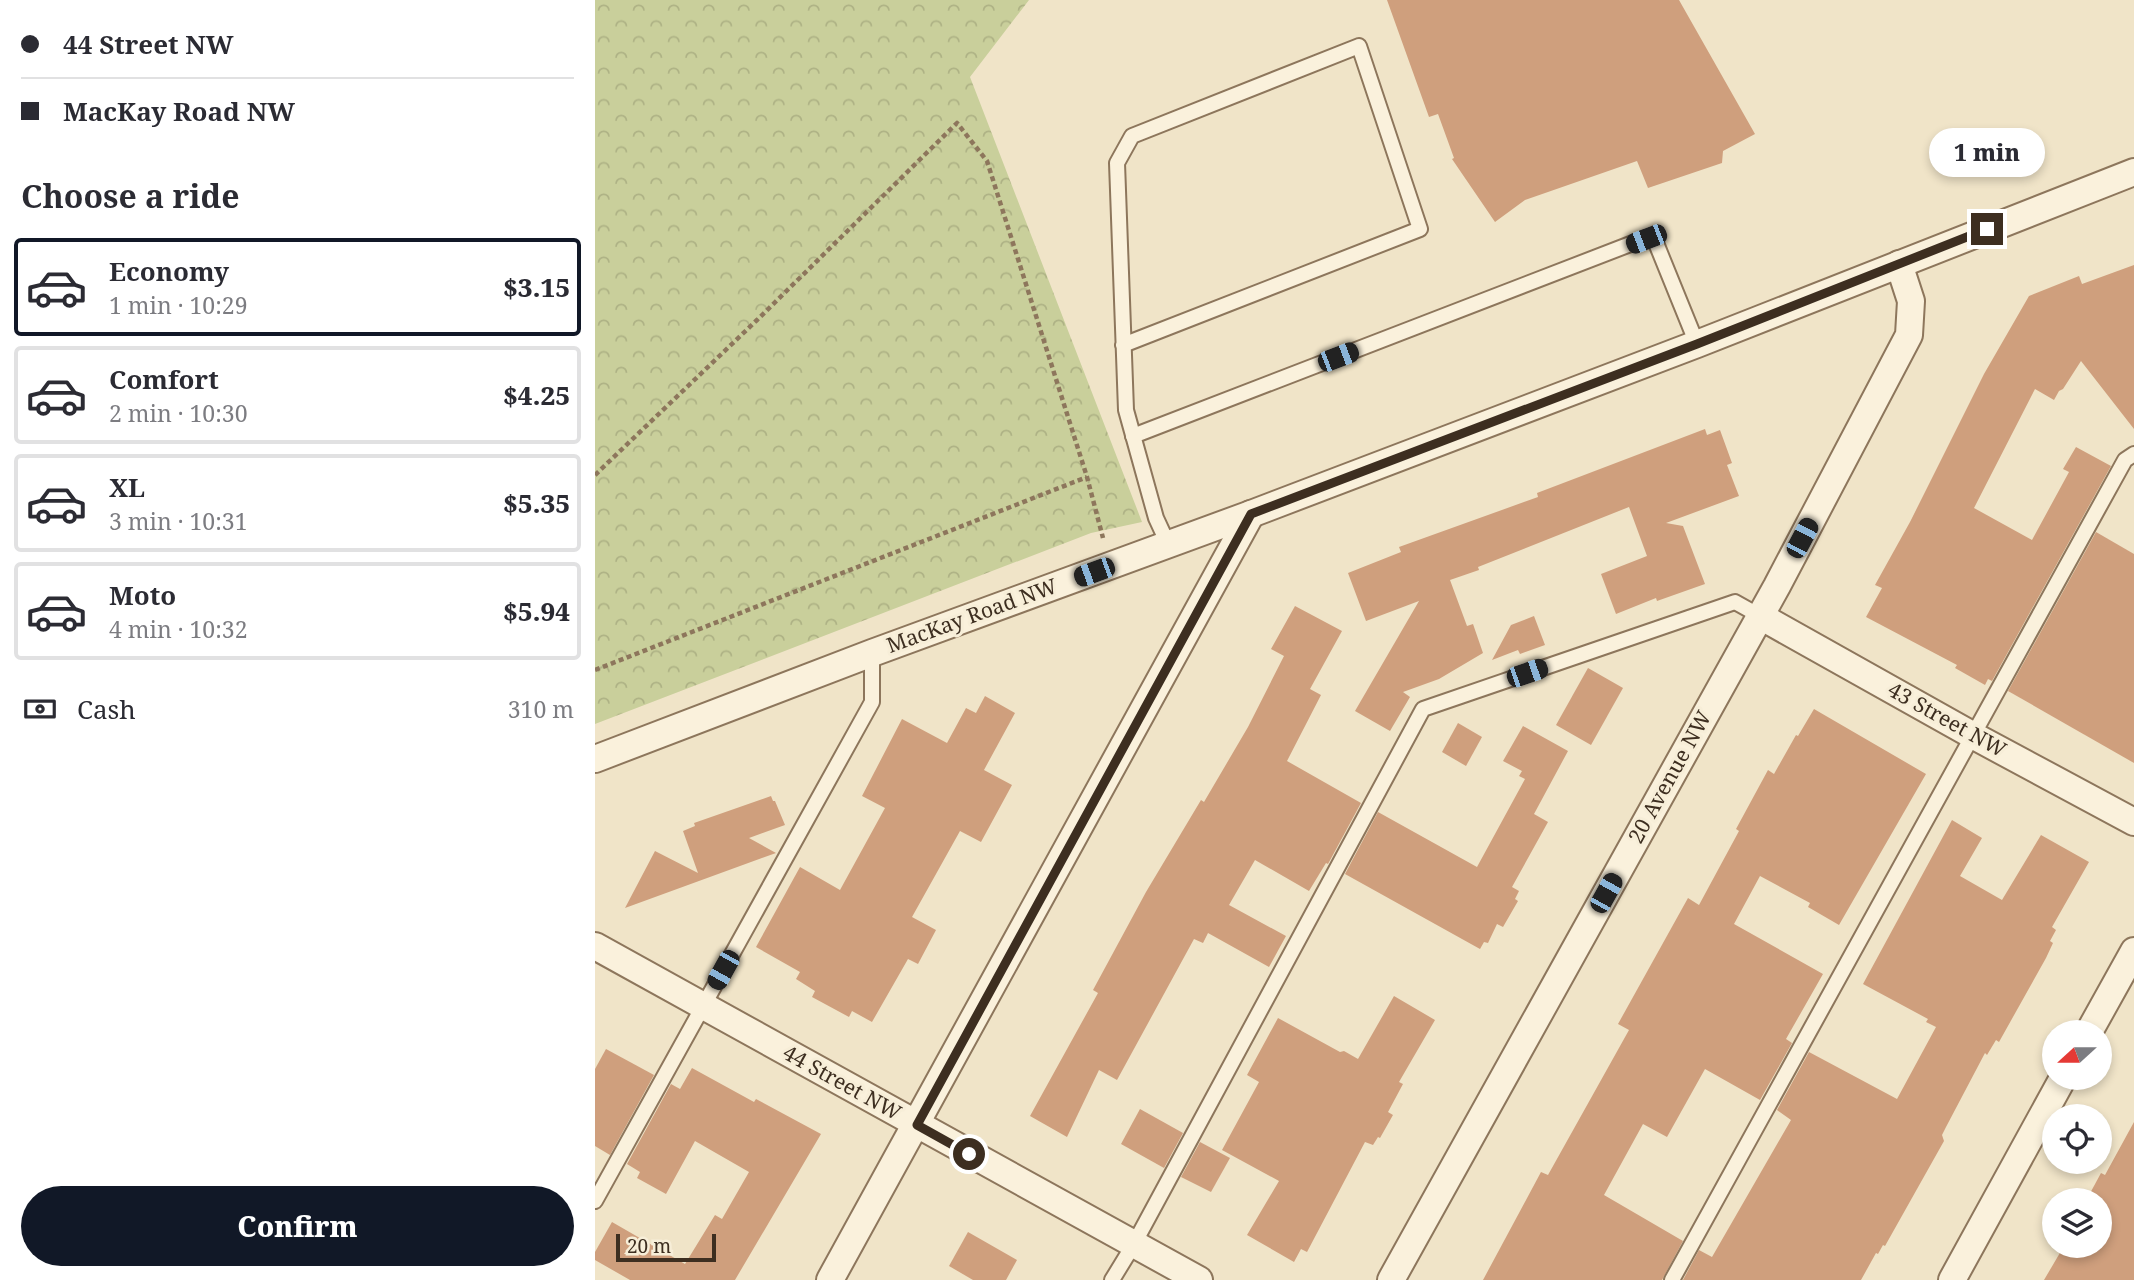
<!DOCTYPE html>
<html lang="en">
<head>
<meta charset="utf-8">
<style>
	body { margin:0; font-family:"Noto Serif",serif; background:#f2f2f3; color:#2b2b33; height:100vh; display:flex; flex-direction:column; font-size:26px; white-space:nowrap }
	* { box-sizing:border-box; margin:0 }
	p { font-size:23px; color:#7c7c81 }
	.icon { flex:none; width:38px; height:38px; fill:none; stroke:currentColor; stroke-width:2; stroke-linecap:round; stroke-linejoin:round }
	.map { position:relative; flex:1; overflow:hidden }
	.side { display:flex; flex-direction:column; background:#fff; width:595px }
	.side>* { flex:none }
	.banner { display:grid; align-content:center; height:154px; padding:0 21px; background:#fff }
	.needle { width:46px; rotate:249deg }
	.controls { position:absolute; left:1447px; top:1020px; display:grid; gap:14px }
	.controls a { display:grid; place-items:center; width:70px; height:70px; border-radius:50%; background:#fff; box-shadow:0 4px 10px #0003; font-size:35px }
	.scale { position:absolute; left:21px; bottom:18px; width:100px; box-sizing:border-box; padding-left:7px; border:4px solid #3d2e20; border-top:0; font-size:19px; line-height:24px; white-space:nowrap; color:#3d2e20; -webkit-text-stroke:5px #f7eed8; paint-order:stroke }
	.end { position:absolute; width:32px; height:32px; margin:-16px; border:9px solid #3d2e20; background:#fff; box-shadow:0 0 0 4px #fff }
	.from { border-radius:50% }
	.bubble { position:absolute; height:49px; border-radius:24px; background:#fff; box-shadow:0 4px 10px #0003; font-size:23px; font-weight:800; line-height:49px; text-align:center }
	.car { position:absolute; width:21px; height:42px; margin:-21px -10px; border-radius:9px; box-shadow:0 0 5px 2px #0007; background:linear-gradient(#222 24%,#8ab4d8 0 40%,#222 0 76%,#8ab4d8 0 86%,#222 0) }
	.banner b { display:flex; align-items:center; gap:24px; height:66px; font-size:26px }
	.banner b+b { border-top:2px solid #e1e1e2 }
	.banner i { width:18px; height:18px; background:#2b2b33 }
	ul { padding:0; list-style:none }
	li { display:flex; align-items:center; gap:21px; height:98px; margin:0 14px 10px; padding:0 7px; border:4px solid #e1e1e2; border-radius:7px }
	li div { flex:1 }
	li b { display:block; font-size:26px }
	li em { font-style:normal; font-weight:800 }
	li.on { border-color:#111827 }
	li>.icon { width:63px; height:63px; stroke-width:1.5 }
	h2 { padding:0 21px; font-size:32px; line-height:84px }
	.pay { display:flex; align-items:center; gap:18px; height:77px; padding:0 21px; font-size:26px }
	.pay p { margin-inline-start:auto }
	.cta { display:flex; gap:14px; margin-top:auto; padding:14px 21px }
	.cta a { flex:1; height:80px; border-radius:42px; background:#111827; color:#fff; font-size:28px; font-weight:800; line-height:80px; text-align:center }
	main { display:flex; flex:1; min-height:0 }
	.map>svg:first-child { display:block }
	.park { fill:url(#park-crowns) }
	.building { fill:#cf9f7d }
	.lines { fill:none; stroke-linecap:round; stroke-linejoin:round }
	.service-casing { stroke:#8d765c; stroke-width:18 }
	.minor-casing { stroke:#8d765c; stroke-width:30 }
	.path { stroke:#8d765c; stroke-width:4.5; stroke-dasharray:5 3.5; stroke-linecap:butt }
	.service { stroke:#faf1dc; stroke-width:14 }
	.minor { stroke:#faf1dc; stroke-width:26 }
	.route { stroke:#3d2e20; stroke-width:9 }
	.labels { text-anchor:middle; stroke-width:6; stroke-linejoin:round; paint-order:stroke }
	.street-label { font-size:21px; fill:#3d2e20; stroke:#f7eed8 }
</style>
</head>
<body>
<main>
<section class="side">
<div class="banner">
<b><i class="from"></i>44 Street NW</b>
<b><i></i>MacKay Road NW</b>
</div>
<h2>Choose a ride</h2>
<ul>
<li class="on"><svg class="icon" aria-label="car" viewBox="0 0 24 24"><path d="M5 17H2v-5l4-1 3-4h7l3 4 3 1v5h-3M9 17h6M6 11h13"/><circle cx="7" cy="17" r="2"/><circle cx="17" cy="17" r="2"/></svg><div><b>Economy</b><p>1 min · 10:29</p></div><em>$3.15</em></li>
<li><svg class="icon" aria-label="car" viewBox="0 0 24 24"><path d="M5 17H2v-5l4-1 3-4h7l3 4 3 1v5h-3M9 17h6M6 11h13"/><circle cx="7" cy="17" r="2"/><circle cx="17" cy="17" r="2"/></svg><div><b>Comfort</b><p>2 min · 10:30</p></div><em>$4.25</em></li>
<li><svg class="icon" aria-label="car" viewBox="0 0 24 24"><path d="M5 17H2v-5l4-1 3-4h7l3 4 3 1v5h-3M9 17h6M6 11h13"/><circle cx="7" cy="17" r="2"/><circle cx="17" cy="17" r="2"/></svg><div><b>XL</b><p>3 min · 10:31</p></div><em>$5.35</em></li>
<li><svg class="icon" aria-label="car" viewBox="0 0 24 24"><path d="M5 17H2v-5l4-1 3-4h7l3 4 3 1v5h-3M9 17h6M6 11h13"/><circle cx="7" cy="17" r="2"/><circle cx="17" cy="17" r="2"/></svg><div><b>Moto</b><p>4 min · 10:32</p></div><em>$5.94</em></li>
</ul>
<div class="pay"><svg class="icon" aria-label="cash" viewBox="0 0 24 24"><path d="M3 7h18v10H3z"/><circle cx="12" cy="12" r="2"/></svg>Cash<p>310 m</p></div>
<div class="cta"><a>Confirm</a></div>
</section>
<div class="map">
<svg width="1539" height="1280" viewBox="0 0 1539 1280">
	<defs>
		<pattern id="park-crowns" width="20" height="18" patternUnits="userSpaceOnUse" patternTransform="scale(1.75)"><rect width="20" height="18" fill="#c9cf9b"/><path d="M2 6a3 3 0 1 1 6 0M12 15a3 3 0 1 1 6 0" fill="none" stroke="#aeb285"/></pattern>
	</defs>
	<rect width="100%" height="100%" fill="#f0e4c8"/>
	<!-- park -->
	<path class="park" d="M 0,0 L 434,0 L 375,77 L 547,522 L 496,533 L 0,724 Z"/>
	<!-- building -->
	<g class="building">
		<path d="M 792,0 L 1084,0 L 1160,134 L 1128,151 L 1127,163 L 1053,188 L 1042,161 L 930,200 L 900,222 L 857,159 L 859,158 L 843,114 L 834,117 Z"/>
		<path d="M 1539,265 L 1539,429 L 1486,361 L 1468,389 L 1464,391 L 1459,400 L 1440,389 L 1379,508 L 1437,540 L 1474,472 L 1468,469 L 1481,447 L 1516,466 L 1397,681 L 1393,679 L 1390,685 L 1360,668 L 1362,665 L 1271,617 L 1287,588 L 1280,585 L 1315,522 L 1389,374 L 1434,296 L 1484,276 L 1487,284 Z"/>
		<path d="M 1110,429 L 1112,435 L 1125,430 L 1137,463 L 1132,465 L 1144,496 L 1071,523 L 1088,526 L 1110,584 L 1062,601 L 1061,598 L 1021,614 L 1006,574 L 1052,556 L 1034,507 L 883,567 L 884,570 L 855,580 L 872,626 L 878,624 L 888,653 L 844,679 L 808,692 L 815,697 L 795,731 L 760,711 L 824,601 L 771,621 L 753,573 L 806,552 L 804,547 L 943,497 L 942,493 Z"/>
		<path d="M 1501,532 L 1539,554 L 1539,763 L 1413,691 Z"/>
		<path d="M 700,606 L 747,631 L 715,689 L 726,695 L 692,761 L 766,803 L 733,864 L 731,863 L 714,891 L 660,860 L 634,905 L 691,936 L 674,967 L 613,933 L 608,943 L 599,939 L 522,1080 L 504,1070 L 472,1137 L 435,1116 L 503,993 L 498,990 L 551,892 L 606,800 L 609,802 L 653,727 L 689,656 L 676,649 Z"/>
		<path d="M 939,616 L 950,645 L 925,654 L 923,650 L 897,660 L 916,625 Z"/>
		<path d="M 993,668 L 1028,688 L 996,745 L 961,725 Z"/>
		<path d="M 390,696 L 420,713 L 389,770 L 417,785 L 386,842 L 365,831 L 317,917 L 341,930 L 323,964 L 313,959 L 277,1022 L 257,1011 L 254,1017 L 217,997 L 220,991 L 201,979 L 205,972 L 161,947 L 205,867 L 245,890 L 290,808 L 267,796 L 307,719 L 352,743 L 371,708 L 381,713 Z"/>
		<path d="M 1219,709 L 1331,774 L 1244,925 L 1213,907 L 1215,903 L 1165,876 L 1139,924 L 1228,974 L 1191,1039 L 1197,1043 L 1165,1100 L 1110,1069 L 1072,1137 L 1048,1124 L 1009,1195 L 1088,1241 L 1067,1280 L 888,1280 L 946,1172 L 953,1175 L 1034,1030 L 1023,1024 L 1093,898 L 1104,905 L 1144,831 L 1141,829 L 1173,770 L 1179,774 L 1201,735 L 1203,736 Z"/>
		<path d="M 863,723 L 887,737 L 871,766 L 847,752 Z"/>
		<path d="M 928,726 L 973,751 L 939,814 L 953,822 L 917,887 L 924,891 L 920,899 L 923,901 L 908,927 L 902,924 L 893,943 L 889,942 L 885,949 L 750,874 L 783,812 L 882,867 L 930,779 L 924,776 L 927,771 L 908,761 Z"/>
		<path d="M 176,796 L 178,801 L 180,801 L 190,825 L 154,838 L 181,853 L 30,908 L 60,851 L 103,873 L 88,831 L 100,826 L 99,823 Z"/>
		<path d="M 1357,820 L 1387,838 L 1365,876 L 1407,900 L 1446,835 L 1494,862 L 1457,927 L 1461,930 L 1455,941 L 1458,943 L 1451,958 L 1404,1042 L 1401,1040 L 1392,1055 L 1390,1053 L 1351,1127 L 1347,1135 L 1349,1141 L 1290,1246 L 1288,1245 L 1283,1254 L 1281,1253 L 1266,1280 L 1088,1280 L 1104,1250 L 1117,1257 L 1196,1120 L 1182,1110 L 1214,1052 L 1302,1099 L 1341,1027 L 1331,1022 L 1333,1019 L 1268,984 Z"/>
		<path d="M 799,996 L 840,1020 L 804,1082 L 808,1084 L 793,1112 L 798,1115 L 785,1138 L 783,1137 L 778,1145 L 770,1142 L 712,1252 L 706,1249 L 699,1262 L 652,1235 L 684,1181 L 627,1150 L 664,1082 L 652,1075 L 683,1018 L 745,1052 L 749,1051 L 763,1059 Z"/>
		<path d="M 11,1049 L 59,1075 L 15,1155 L 0,1146 L 0,1069 Z"/>
		<path d="M 97,1068 L 159,1102 L 161,1099 L 226,1134 L 140,1280 L 35,1280 L 0,1260 L 0,1252 L 17,1222 L 90,1264 L 120,1215 L 127,1219 L 154,1172 L 100,1141 L 71,1194 L 42,1178 L 45,1172 L 32,1164 L 76,1084 L 85,1089 Z"/>
		<path d="M 545,1109 L 588,1133 L 569,1168 L 526,1144 Z"/>
		<path d="M 1539,1122 L 1539,1280 L 1449,1280 L 1469,1246 L 1505,1246 L 1505,1200 L 1495,1200 L 1496,1199 L 1493,1197 L 1506,1173 L 1510,1175 Z"/>
		<path d="M 605,1142 L 635,1158 L 616,1192 L 586,1177 Z"/>
		<path d="M 373,1232 L 422,1260 L 411,1280 L 378,1280 L 354,1266 Z"/>
	</g>
	<g class="lines">
		<defs>
			<g id="service">
				<path d="M 528,345 L 825,229 L 764,46 L 537,136 L 522,163 L 531,410 L 561,518 L 573,544"/>
				<path d="M 538,436 L 1051,238 L 1061,243 L 1102,344"/>
				<path d="M 0,1201 L 277,702 L 277,653"/>
				<path d="M 517,1280 L 539,1244 L 828,709 L 1140,602 L 1165,616"/>
				<path d="M 1077,1280 L 1530,460 L 1539,454"/>
			</g>
			<g id="minor">
				<path d="M 1165,616 L 1379,736 L 1539,822"/>
				<path d="M 0,759 L 277,653 L 656,514 L 1102,344 L 1539,172"/>
				<path d="M 0,946 L 604,1280"/>
				<path d="M 1494,1032 L 1539,951"/>
				<path d="M 235,1280 L 656,514"/>
				<path d="M 796,1280 L 1182,586 L 1314,335 L 1316,301 L 1304,264"/>
				<path d="M 1357,1280 L 1468,1078"/>
			</g>
		</defs>
		<!-- service casing -->
		<use href="#service" class="service-casing"/>
		<!-- minor casing -->
		<use href="#minor" class="minor-casing"/>
		<!-- path -->
		<g class="path">
			<path d="M 0,475 L 162,320 L 362,123 L 392,161 L 492,477 L 508,538"/>
			<path d="M 0,670 L 492,477"/>
		</g>
		<!-- service -->
		<use href="#service" class="service"/>
		<!-- minor -->
		<use href="#minor" class="minor"/>
	</g>
	<g class="lines">
		<!-- route -->
		<path class="route" d="M 374,1154 L 322,1125 L 656,514 L 1102,344 L 1392,229"/>
	</g>
	<g class="labels">
		<!-- street labels -->
		<g class="street-label">
			<text transform="translate(377 616) rotate(-20)" y="7">MacKay Road NW</text>
			<text transform="translate(1352 720) rotate(29)" y="7">43 Street NW</text>
			<text transform="translate(1075 777) rotate(-61)" y="7">20 Avenue NW</text>
			<text transform="translate(247 1083) rotate(29)" y="7">44 Street NW</text>
		</g>
	</g>
</svg>
<div class="controls">
<a><svg class="needle" viewBox="-14 -14 28 28"><path d="M0-13l5 13h-10z" fill="#e53935"/><path d="M0 13l5-13h-10z" fill="#7c7c81"/></svg></a>
<a><svg class="icon" aria-label="locate" viewBox="0 0 24 24"><circle cx="12" cy="12" r="6"/><path d="M12 2v4M12 18v4M2 12h4M18 12h4"/></svg></a>
<a><svg class="icon" aria-label="layers" viewBox="0 0 24 24"><path d="M12 4l9 5-9 5-9-5zM3 14l9 5 9-5"/></svg></a>
</div>
<div class="scale">20 m</div>
<i class="end from" style="left:374px;top:1154px"></i>
<i class="end" style="left:1392px;top:229px"></i>
<div class="bubble" style="left:1334px;top:128px;width:116px">1 min</div>
<i class="car" style="left:1051px;top:239px;rotate:249deg"></i>
<i class="car" style="left:743px;top:357px;rotate:69deg"></i>
<i class="car" style="left:1207px;top:538px;rotate:28deg"></i>
<i class="car" style="left:499px;top:572px;rotate:250deg"></i>
<i class="car" style="left:932px;top:673px;rotate:71deg"></i>
<i class="car" style="left:1011px;top:893px;rotate:29deg"></i>
<i class="car" style="left:128px;top:970px;rotate:209deg"></i>
</div>
</main>
</body>
</html>
